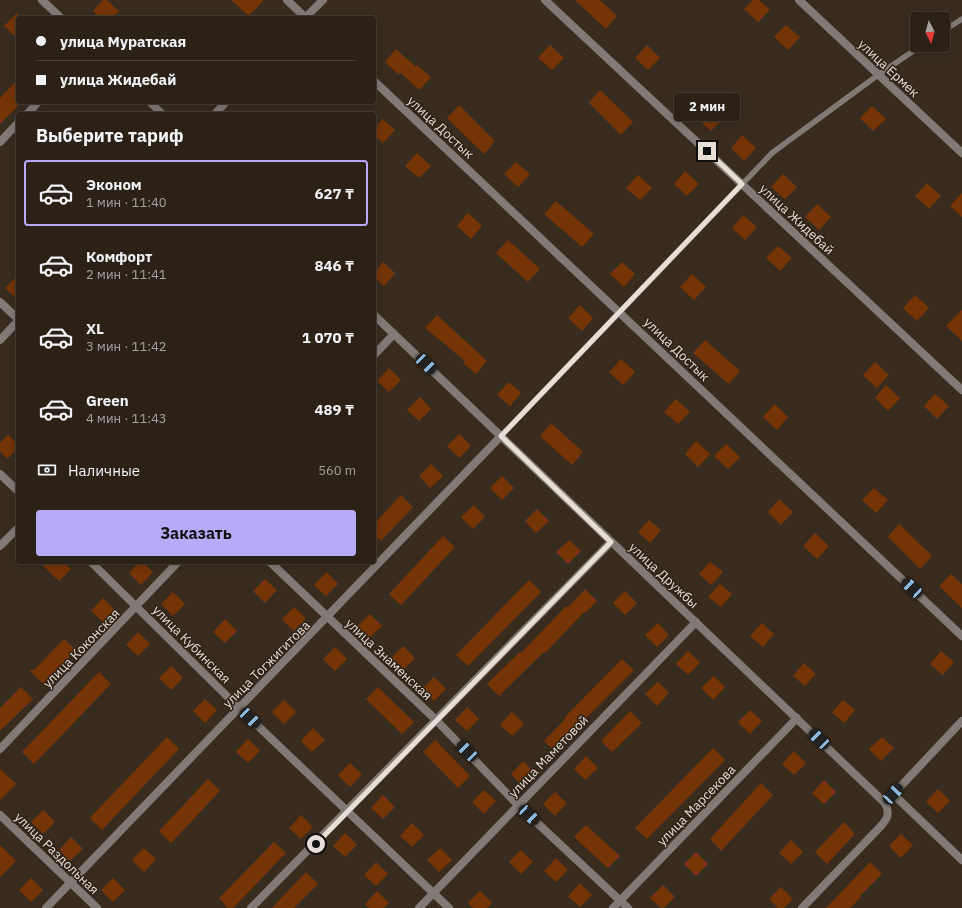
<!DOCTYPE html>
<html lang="ru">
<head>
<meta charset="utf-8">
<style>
	body { margin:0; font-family:"IBM Plex Sans",sans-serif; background:#332920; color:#f1f3f6; height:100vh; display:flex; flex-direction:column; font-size:15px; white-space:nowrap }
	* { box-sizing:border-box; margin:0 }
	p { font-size:13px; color:#a6a3a1 }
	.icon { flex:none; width:22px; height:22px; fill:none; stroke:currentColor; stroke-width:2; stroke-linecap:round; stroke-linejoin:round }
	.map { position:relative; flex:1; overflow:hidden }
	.sheet { position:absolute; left:16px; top:112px; width:360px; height:452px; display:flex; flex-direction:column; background:#2b2117; border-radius:4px; box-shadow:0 2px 10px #0003,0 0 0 1px #473e36 }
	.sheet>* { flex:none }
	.banner { position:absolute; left:16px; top:16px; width:360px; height:88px; border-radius:4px; box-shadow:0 2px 10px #0003,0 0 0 1px #473e36; display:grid; align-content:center; height:88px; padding:0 20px; background:#2b2117 }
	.needle { width:26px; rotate:174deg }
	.buttons { position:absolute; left:910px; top:12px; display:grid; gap:8px }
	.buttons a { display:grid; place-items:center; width:40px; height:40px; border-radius:4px; background:#2b2117; box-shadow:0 2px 10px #0003,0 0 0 1px #473e36; font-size:20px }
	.end { position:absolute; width:18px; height:18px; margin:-9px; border:5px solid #e7ded6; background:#111; box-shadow:0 0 0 2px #111 }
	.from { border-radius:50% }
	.bubble { position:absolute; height:28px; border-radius:4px; background:#2b2117; box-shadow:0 2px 10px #0003,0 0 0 1px #473e36; font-size:13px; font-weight:700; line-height:28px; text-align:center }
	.car { position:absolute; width:12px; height:24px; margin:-12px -6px; border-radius:5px; box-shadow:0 0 3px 1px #0007; background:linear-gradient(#222 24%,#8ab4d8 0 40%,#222 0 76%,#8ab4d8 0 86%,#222 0) }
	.banner b { display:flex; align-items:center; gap:14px; height:38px; font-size:15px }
	.banner b+b { border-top:1px solid #473e36 }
	.banner i { width:10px; height:10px; background:#f1f3f6 }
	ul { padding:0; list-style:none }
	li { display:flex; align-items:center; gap:12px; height:66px; margin:0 8px 6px; padding:0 12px; border:2px solid transparent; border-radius:4px }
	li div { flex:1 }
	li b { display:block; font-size:15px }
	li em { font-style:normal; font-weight:700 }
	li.active { border-color:#b7abf8 }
	li>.icon { width:36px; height:36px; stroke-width:1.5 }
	h2 { padding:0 20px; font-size:18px; line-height:48px }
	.pay { display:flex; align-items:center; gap:10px; height:44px; padding:0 20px; font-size:15px }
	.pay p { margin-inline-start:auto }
	.cta { display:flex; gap:8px; margin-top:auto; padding:8px 20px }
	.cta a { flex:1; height:46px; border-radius:4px; background:#b7abf8; color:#111; font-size:16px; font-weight:700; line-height:46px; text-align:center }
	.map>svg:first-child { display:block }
	.building { fill:#743406 }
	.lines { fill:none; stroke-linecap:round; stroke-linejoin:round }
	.lane { stroke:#827b75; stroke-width:5.5 }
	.street { stroke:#827b75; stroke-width:8 }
	.route { stroke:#e7ded6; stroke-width:5 }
	.labels { text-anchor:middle; stroke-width:3; stroke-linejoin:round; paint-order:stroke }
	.street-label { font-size:13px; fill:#e7ded6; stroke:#2f2216 }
</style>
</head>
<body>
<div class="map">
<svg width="962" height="908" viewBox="0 0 962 908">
	<rect width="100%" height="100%" fill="#392c1f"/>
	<!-- building -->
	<g class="building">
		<path d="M 103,0 L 107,0 L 119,11 L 112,18 L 101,18 L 93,11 Z"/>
		<path d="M 231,0 L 264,0 L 249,16 Z"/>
		<path d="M 575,0 L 600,0 L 617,16 L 606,29 Z"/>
		<path d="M 753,0 L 759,0 L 770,10 L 758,22 L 744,9 Z"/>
		<path d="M 18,12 L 18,39 L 4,26 Z"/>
		<path d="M 786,25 L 800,37 L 788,50 L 774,37 Z"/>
		<path d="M 550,45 L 564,58 L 552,70 L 538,58 Z"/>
		<path d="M 647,45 L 660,58 L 648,70 L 635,58 Z"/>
		<path d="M 396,49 L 416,67 L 417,65 L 431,77 L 419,90 L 400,72 L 399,75 L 385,62 Z"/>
		<path d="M 18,79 L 18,106 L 0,124 L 0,98 Z"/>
		<path d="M 600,90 L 633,122 L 621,135 L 589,103 Z"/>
		<path d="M 459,105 L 495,141 L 484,154 L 447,118 Z"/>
		<path d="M 709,106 L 723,119 L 711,131 L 698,119 Z"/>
		<path d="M 872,106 L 886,119 L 873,131 L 860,118 Z"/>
		<path d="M 383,119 L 395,130 L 383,143 L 374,135 L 374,128 Z"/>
		<path d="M 742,135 L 756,148 L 744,161 L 731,148 Z"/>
		<path d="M 417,153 L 431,166 L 419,178 L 405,166 Z"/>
		<path d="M 516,162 L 530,174 L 518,187 L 504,174 Z"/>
		<path d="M 685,171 L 699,184 L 687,196 L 674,184 Z"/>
		<path d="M 783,174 L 797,187 L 785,199 L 771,187 Z"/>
		<path d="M 638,175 L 652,188 L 640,200 L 626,188 Z"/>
		<path d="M 927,183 L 941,196 L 929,209 L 915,196 Z"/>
		<path d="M 962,193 L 962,217 L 950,206 Z"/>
		<path d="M 556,201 L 594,234 L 582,247 L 544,214 Z"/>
		<path d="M 817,204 L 831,217 L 819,230 L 805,217 Z"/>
		<path d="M 468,213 L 482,226 L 471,239 L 457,226 Z"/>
		<path d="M 743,215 L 757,227 L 745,240 L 732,228 Z"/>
		<path d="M 508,240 L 540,269 L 528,282 L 496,253 Z"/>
		<path d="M 778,246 L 792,258 L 780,271 L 766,258 Z"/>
		<path d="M 383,262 L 395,273 L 384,286 L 374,277 L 374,273 Z"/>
		<path d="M 622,262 L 635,274 L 624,287 L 610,274 Z"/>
		<path d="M 692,274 L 706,287 L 694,300 L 680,287 Z"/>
		<path d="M 18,275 L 18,300 L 5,288 Z"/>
		<path d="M 915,295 L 929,308 L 917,321 L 903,308 Z"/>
		<path d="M 580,305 L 593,318 L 582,331 L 568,318 Z"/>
		<path d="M 962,310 L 962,341 L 946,326 Z"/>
		<path d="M 437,315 L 487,361 L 476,374 L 463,363 L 465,361 L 425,328 Z"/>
		<path d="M 705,340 L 740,371 L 729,384 L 693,353 Z"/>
		<path d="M 621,359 L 635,372 L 623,385 L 609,372 Z"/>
		<path d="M 875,362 L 889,375 L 877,388 L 863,375 Z"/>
		<path d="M 389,368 L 401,380 L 389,392 L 377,381 Z"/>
		<path d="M 509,382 L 521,393 L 510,406 L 497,395 Z"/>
		<path d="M 886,385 L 900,398 L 888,411 L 875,398 Z"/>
		<path d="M 935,394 L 949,406 L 937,419 L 924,406 Z"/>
		<path d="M 420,397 L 431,409 L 419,421 L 407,410 Z"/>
		<path d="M 676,399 L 690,412 L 678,424 L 664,412 Z"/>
		<path d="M 775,404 L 788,417 L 777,430 L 763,417 Z"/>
		<path d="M 551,423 L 583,452 L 572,465 L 540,436 Z"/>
		<path d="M 459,434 L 471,446 L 459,458 L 447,446 Z"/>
		<path d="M 8,435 L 18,445 L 18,448 L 7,459 L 0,451 L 0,443 Z"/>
		<path d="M 696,441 L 710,454 L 698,467 L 685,454 Z"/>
		<path d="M 726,444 L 740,457 L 728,469 L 714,456 Z"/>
		<path d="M 431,464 L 443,476 L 430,488 L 419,476 Z"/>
		<path d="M 502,476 L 514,488 L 502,500 L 490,488 Z"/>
		<path d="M 874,488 L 888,500 L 876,513 L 862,500 Z"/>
		<path d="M 401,495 L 413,507 L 381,541 L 374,535 L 374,524 Z"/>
		<path d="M 779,499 L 793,512 L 781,525 L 768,512 Z"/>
		<path d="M 474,505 L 485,517 L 473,529 L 461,517 Z"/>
		<path d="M 537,509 L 549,521 L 536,533 L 525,521 Z"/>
		<path d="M 649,520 L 661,530 L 650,543 L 638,532 Z"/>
		<path d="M 899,524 L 932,556 L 920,569 L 888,537 Z"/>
		<path d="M 815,533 L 829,546 L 817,559 L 803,546 Z"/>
		<path d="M 443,536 L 455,547 L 401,605 L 389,594 Z"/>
		<path d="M 569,540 L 581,551 L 568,564 L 556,552 Z"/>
		<path d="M 39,562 L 64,562 L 71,569 L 59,581 Z"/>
		<path d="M 139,562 L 142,562 L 153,572 L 141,585 L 129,573 Z"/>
		<path d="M 710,562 L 723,572 L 711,585 L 699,574 Z"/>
		<path d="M 327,572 L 338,584 L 326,596 L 314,585 Z"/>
		<path d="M 951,574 L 962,584 L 962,608 L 939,586 Z"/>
		<path d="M 265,579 L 277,590 L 265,603 L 253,591 Z"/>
		<path d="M 529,580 L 541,592 L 468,666 L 456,655 Z"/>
		<path d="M 720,584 L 732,594 L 721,607 L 708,597 Z"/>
		<path d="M 585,589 L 597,601 L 585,613 L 584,612 L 545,653 L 544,652 L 499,696 L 487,684 L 520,652 L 521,653 L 566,606 L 568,607 Z"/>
		<path d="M 625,591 L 637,603 L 625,615 L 613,603 Z"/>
		<path d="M 173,592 L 185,604 L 173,616 L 161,604 Z"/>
		<path d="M 103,598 L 115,610 L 103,622 L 91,611 Z"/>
		<path d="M 294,607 L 306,618 L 294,631 L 282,619 Z"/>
		<path d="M 370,614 L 382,626 L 369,638 L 357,627 Z"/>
		<path d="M 225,619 L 237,631 L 225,643 L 213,632 Z"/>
		<path d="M 658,623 L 669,635 L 657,647 L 645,635 Z"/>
		<path d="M 762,623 L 774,634 L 763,647 L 750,636 Z"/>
		<path d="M 138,632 L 150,644 L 138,656 L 126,645 Z"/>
		<path d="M 64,639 L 76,650 L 43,684 L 29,670 L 34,670 Z"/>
		<path d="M 403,646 L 415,658 L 403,670 L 391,658 Z"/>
		<path d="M 335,647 L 347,659 L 335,671 L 323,659 Z"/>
		<path d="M 688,651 L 700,663 L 688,675 L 676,664 Z"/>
		<path d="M 941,651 L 954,662 L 943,675 L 930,664 Z"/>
		<path d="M 622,659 L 634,670 L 566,738 L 568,740 L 556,752 L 544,741 L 566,718 L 565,717 Z"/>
		<path d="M 804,663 L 816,674 L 805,686 L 793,676 Z"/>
		<path d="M 171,666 L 183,678 L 171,690 L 159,678 Z"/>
		<path d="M 99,672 L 111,684 L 34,764 L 22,752 Z"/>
		<path d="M 714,676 L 725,687 L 713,700 L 701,688 Z"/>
		<path d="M 434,677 L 446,689 L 434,701 L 422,689 Z"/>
		<path d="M 658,682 L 669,693 L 657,706 L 645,694 Z"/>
		<path d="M 21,687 L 33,699 L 0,731 L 0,708 Z"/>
		<path d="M 378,687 L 414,722 L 402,734 L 366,699 Z"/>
		<path d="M 205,699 L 217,710 L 205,723 L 193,711 Z"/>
		<path d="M 284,700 L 296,712 L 284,724 L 272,712 Z"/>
		<path d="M 843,700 L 855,710 L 844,723 L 832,712 Z"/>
		<path d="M 467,707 L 479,719 L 467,731 L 455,720 Z"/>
		<path d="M 750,710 L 762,721 L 750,734 L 738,722 Z"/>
		<path d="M 630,711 L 642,723 L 612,752 L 601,741 Z"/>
		<path d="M 512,712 L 524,724 L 512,736 L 500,725 Z"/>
		<path d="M 313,728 L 325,740 L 312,752 L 301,741 Z"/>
		<path d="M 167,737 L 179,749 L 102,830 L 90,818 Z"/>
		<path d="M 882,737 L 894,748 L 881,761 L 869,749 Z"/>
		<path d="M 248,739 L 260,751 L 248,763 L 236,752 Z"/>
		<path d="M 435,740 L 470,776 L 458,788 L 423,752 Z"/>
		<path d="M 713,748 L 725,760 L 647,839 L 635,828 Z"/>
		<path d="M 794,751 L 806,763 L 794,775 L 782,764 Z"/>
		<path d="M 586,756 L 598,768 L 585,780 L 574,769 Z"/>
		<path d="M 523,761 L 535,773 L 522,786 L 511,774 Z"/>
		<path d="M 350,763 L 362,774 L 350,787 L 338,775 Z"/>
		<path d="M 0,769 L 16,784 L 0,800 Z"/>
		<path d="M 208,779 L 220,791 L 171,843 L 159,831 Z"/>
		<path d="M 824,780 L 836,792 L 824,804 L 812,793 Z"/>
		<path d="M 761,783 L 773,795 L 721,851 L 710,839 Z"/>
		<path d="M 938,789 L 950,801 L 938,813 L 926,802 Z"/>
		<path d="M 484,790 L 496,801 L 484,814 L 472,802 Z"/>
		<path d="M 555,792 L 567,803 L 555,816 L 543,804 Z"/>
		<path d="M 383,795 L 395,807 L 383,819 L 371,808 Z"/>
		<path d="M 43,810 L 55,822 L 43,834 L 31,822 Z"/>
		<path d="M 301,815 L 313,827 L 301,839 L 289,828 Z"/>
		<path d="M 844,822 L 855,834 L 827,864 L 815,852 Z"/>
		<path d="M 412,823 L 424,835 L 412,847 L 400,836 Z"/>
		<path d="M 586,825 L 620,856 L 608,868 L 574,837 Z"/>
		<path d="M 345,833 L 357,845 L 345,857 L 333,846 Z"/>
		<path d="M 901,834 L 913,845 L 901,858 L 889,846 Z"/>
		<path d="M 71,837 L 83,849 L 70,861 L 59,850 Z"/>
		<path d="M 791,840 L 803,852 L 791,864 L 779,853 Z"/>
		<path d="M 274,842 L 286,853 L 233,908 L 228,908 L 219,898 Z"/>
		<path d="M 0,845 L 16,861 L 0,877 Z"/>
		<path d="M 144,848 L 156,859 L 144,872 L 132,860 Z"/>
		<path d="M 440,848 L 452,860 L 439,872 L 427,860 Z"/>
		<path d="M 521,850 L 533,862 L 521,874 L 509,862 Z"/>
		<path d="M 696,852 L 708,864 L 696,876 L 684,864 Z"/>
		<path d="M 556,858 L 568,870 L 556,882 L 544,871 Z"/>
		<path d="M 376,862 L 388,874 L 376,886 L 364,875 Z"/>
		<path d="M 870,862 L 882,874 L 860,896 L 861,897 L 850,908 L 826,908 Z"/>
		<path d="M 306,872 L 318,884 L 294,908 L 272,908 Z"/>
		<path d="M 31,878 L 43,890 L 31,902 L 19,890 Z"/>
		<path d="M 113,878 L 125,890 L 113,902 L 101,890 Z"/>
		<path d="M 580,883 L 592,895 L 580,907 L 568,896 Z"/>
		<path d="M 663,885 L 675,897 L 664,908 L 661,908 L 650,898 Z"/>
		<path d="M 781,887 L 793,899 L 784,908 L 778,908 L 769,899 Z"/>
		<path d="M 377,891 L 389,903 L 384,908 L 369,908 L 365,904 Z"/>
		<path d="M 480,891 L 492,903 L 487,908 L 473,908 L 468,903 Z"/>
	</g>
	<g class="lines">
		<!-- lane -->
		<g class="lane">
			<path d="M 943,31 L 962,19"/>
			<path d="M 501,436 L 772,153 L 878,75 L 922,45"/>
		</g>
		<!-- street -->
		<g class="street">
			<path d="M 42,0 L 61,18"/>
			<path d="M 287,0 L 306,18"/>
			<path d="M 545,0 L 962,390"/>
			<path d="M 799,0 L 962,153"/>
			<path d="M 305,18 L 323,0"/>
			<path d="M 374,81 C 571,265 767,450 962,636"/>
			<path d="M 150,102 L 162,114"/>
			<path d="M 27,114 L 38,102"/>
			<path d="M 215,114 L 226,102"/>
			<path d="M 0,142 L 18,123"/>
			<path d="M 0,302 L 18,319"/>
			<path d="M 374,315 L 885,803 C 890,813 888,818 881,826 L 802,908"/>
			<path d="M 0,340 L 18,321"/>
			<path d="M 374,355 L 394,334"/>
			<path d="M 0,474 L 18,491"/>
			<path d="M 0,546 L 18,528"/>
			<path d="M 91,562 L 239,708 L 449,908"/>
			<path d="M 270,562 L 436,720 L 518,805 L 628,908"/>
			<path d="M 0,749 L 178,562"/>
			<path d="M 893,794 L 962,860"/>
			<path d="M 885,803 L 962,721"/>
			<path d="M 0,815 L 97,908"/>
			<path d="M 46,908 L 501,436"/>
			<path d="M 251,908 L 611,542"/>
			<path d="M 419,908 L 696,622"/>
			<path d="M 613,908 L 797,718"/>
		</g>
	</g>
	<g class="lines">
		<!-- route -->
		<path class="route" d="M 316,844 L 611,542 L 501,436 L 742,184 L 707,151"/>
	</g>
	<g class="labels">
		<!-- street labels -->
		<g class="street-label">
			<text transform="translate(889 68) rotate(43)" y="5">улица Ермек</text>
			<text transform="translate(441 127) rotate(43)" y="5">улица Достык</text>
			<text transform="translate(797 219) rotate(43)" y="5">улица Жидебай</text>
			<text transform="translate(677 349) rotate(44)" y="5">улица Достык</text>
			<text transform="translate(664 575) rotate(43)" y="5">улица Дружбы</text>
			<text transform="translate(192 644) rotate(45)" y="5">улица Кубинская</text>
			<text transform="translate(81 648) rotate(-46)" y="5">улица Коконская</text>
			<text transform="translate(389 659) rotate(43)" y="5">улица Знаменская</text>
			<text transform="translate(266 664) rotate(-45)" y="5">улица Тогжигитова</text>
			<text transform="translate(548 756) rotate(-46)" y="5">улица Маметовой</text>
			<text transform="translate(696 805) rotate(-46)" y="5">улица Марсекова</text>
			<text transform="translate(57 853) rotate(44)" y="5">улица Раздольная</text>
		</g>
	</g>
</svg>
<div class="buttons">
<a><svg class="needle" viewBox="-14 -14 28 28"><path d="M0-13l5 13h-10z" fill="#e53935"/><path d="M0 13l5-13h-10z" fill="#a6a3a1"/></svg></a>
</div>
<i class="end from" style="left:316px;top:844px"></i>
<i class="end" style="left:707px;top:151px"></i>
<div class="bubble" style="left:674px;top:93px;width:66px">2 мин</div>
<i class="car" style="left:426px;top:364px;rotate:134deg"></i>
<i class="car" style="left:912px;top:588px;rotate:313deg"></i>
<i class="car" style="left:250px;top:718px;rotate:134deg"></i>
<i class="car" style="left:819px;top:739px;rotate:314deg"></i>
<i class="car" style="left:467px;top:751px;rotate:316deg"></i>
<i class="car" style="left:893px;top:794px;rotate:43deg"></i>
<i class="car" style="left:529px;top:815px;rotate:133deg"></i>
<div class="banner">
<b><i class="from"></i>улица Муратская</b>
<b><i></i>улица Жидебай</b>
</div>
<section class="sheet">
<h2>Выберите тариф</h2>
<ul>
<li class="active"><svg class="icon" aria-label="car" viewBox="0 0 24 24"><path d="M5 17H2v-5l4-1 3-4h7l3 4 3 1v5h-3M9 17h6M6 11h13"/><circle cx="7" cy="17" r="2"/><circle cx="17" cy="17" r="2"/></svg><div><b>Эконом</b><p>1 мин · 11:40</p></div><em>627 ₸</em></li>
<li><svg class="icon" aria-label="car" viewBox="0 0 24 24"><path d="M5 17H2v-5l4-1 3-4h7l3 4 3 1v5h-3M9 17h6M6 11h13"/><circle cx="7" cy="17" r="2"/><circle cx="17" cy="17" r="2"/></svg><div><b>Комфорт</b><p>2 мин · 11:41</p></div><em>846 ₸</em></li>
<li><svg class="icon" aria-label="car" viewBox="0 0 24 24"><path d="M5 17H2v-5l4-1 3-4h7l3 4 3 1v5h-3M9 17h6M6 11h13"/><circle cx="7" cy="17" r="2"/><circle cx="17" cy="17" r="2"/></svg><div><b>XL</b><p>3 мин · 11:42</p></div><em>1 070 ₸</em></li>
<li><svg class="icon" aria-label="car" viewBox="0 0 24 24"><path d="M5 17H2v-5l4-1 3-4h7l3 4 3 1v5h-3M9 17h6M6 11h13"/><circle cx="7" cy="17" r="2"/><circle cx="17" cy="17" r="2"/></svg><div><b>Green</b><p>4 мин · 11:43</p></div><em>489 ₸</em></li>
</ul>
<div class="pay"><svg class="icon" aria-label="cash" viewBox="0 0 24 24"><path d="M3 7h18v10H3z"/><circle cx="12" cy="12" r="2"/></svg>Наличные<p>560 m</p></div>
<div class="cta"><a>Заказать</a></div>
</section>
</div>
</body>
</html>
